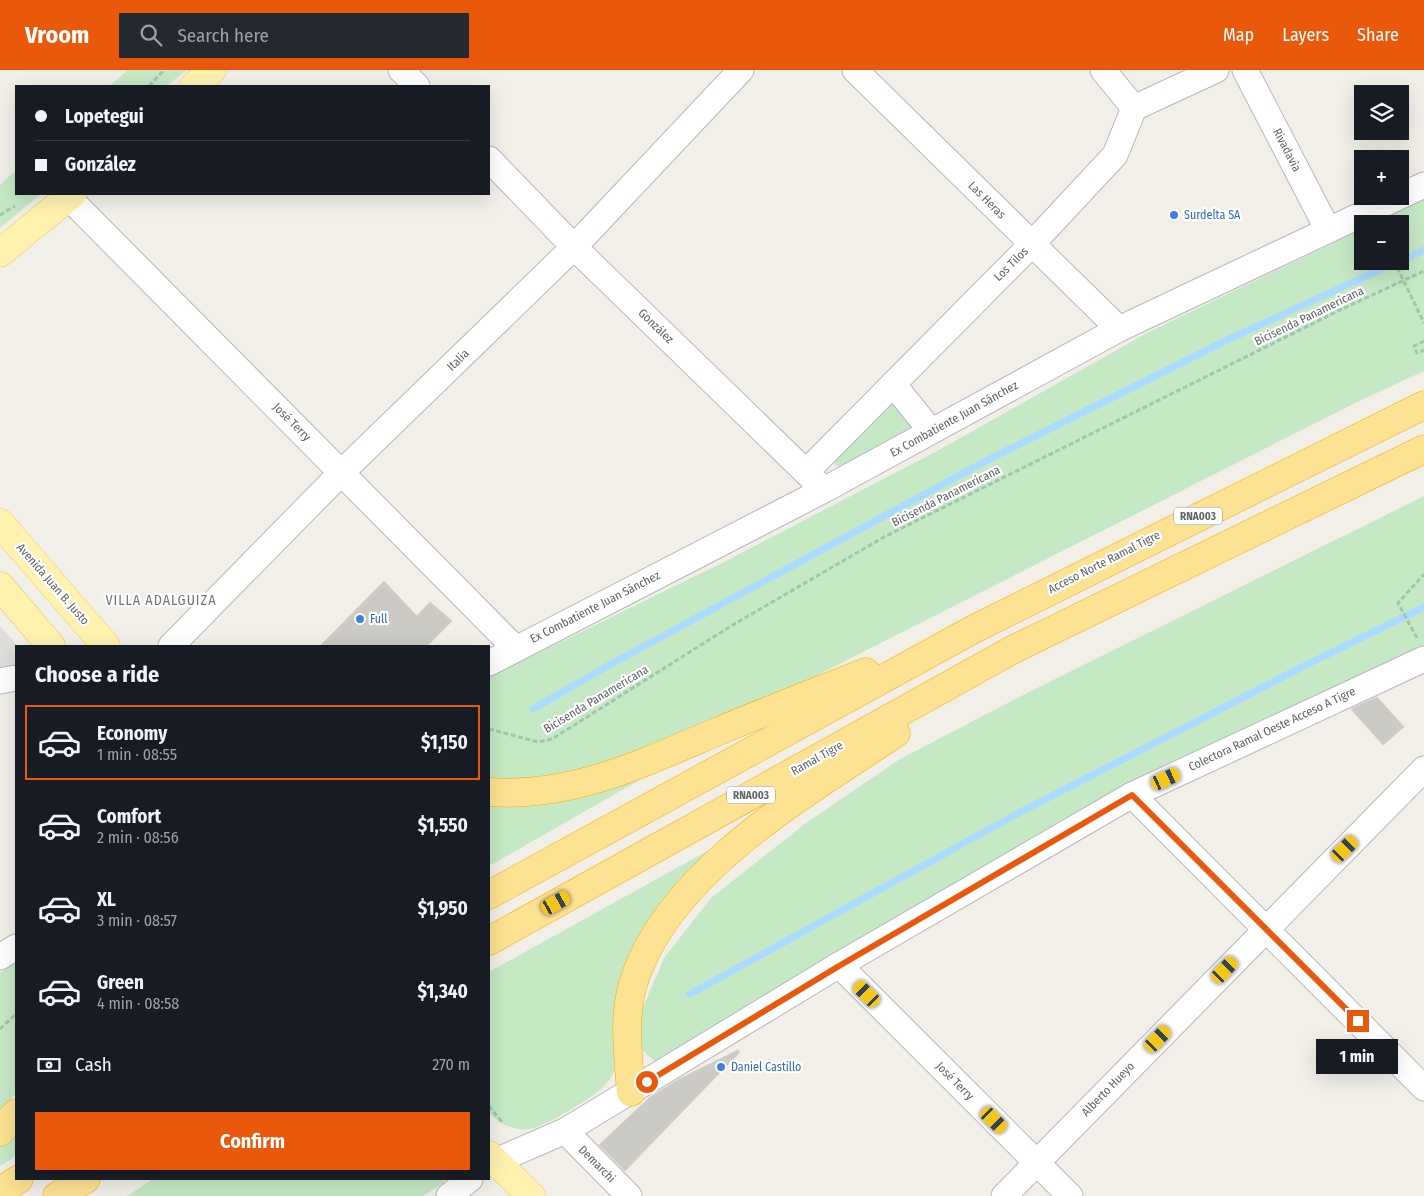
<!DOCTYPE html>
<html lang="en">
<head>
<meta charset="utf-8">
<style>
	body { margin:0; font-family:"Fira Sans Condensed",sans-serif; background:#242831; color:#f1f3f6; height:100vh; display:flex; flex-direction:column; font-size:19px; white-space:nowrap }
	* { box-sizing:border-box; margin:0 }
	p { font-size:16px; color:#9ea1a6 }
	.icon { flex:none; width:28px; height:28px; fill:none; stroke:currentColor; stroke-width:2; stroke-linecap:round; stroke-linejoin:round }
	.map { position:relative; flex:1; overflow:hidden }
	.side { position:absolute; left:15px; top:575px; width:475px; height:535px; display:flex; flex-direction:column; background:#171b24; border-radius:0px; box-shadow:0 5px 20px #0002 }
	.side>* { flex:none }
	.banner { position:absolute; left:15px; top:15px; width:475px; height:110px; border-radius:0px; box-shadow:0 5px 20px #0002; display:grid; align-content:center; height:110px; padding:0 20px; background:#171b24 }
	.controls { position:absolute; left:1354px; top:15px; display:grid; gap:10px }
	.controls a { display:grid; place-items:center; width:55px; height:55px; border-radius:0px; background:#171b24; box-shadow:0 5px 20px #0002; font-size:25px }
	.end { position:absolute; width:22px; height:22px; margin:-11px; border:6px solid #ea580c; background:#fff; box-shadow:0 0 0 2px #fff }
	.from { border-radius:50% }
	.bubble { position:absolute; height:35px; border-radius:0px; background:#171b24; box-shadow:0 5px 20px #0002; font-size:16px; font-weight:700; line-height:35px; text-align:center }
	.car { position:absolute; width:15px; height:30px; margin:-15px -8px; border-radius:6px; box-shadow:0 0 4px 1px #0007; background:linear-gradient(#f5c518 24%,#345 0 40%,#f5c518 0 76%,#345 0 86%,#f5c518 0) }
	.banner b { display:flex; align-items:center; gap:18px; height:48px; font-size:19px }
	.banner b+b { border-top:1px solid #363941 }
	.banner i { width:12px; height:12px; background:#f1f3f6 }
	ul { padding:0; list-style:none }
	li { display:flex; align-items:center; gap:15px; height:75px; margin:0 10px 8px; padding:0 10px; border:2px solid transparent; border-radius:0px }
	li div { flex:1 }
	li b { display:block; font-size:19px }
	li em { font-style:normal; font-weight:700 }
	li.active { border-color:#ea580c }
	li>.icon { width:45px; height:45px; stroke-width:1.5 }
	h2 { padding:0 20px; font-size:22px; line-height:60px }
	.pay { display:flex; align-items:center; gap:12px; height:55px; padding:0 20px; font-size:19px }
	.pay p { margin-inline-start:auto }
	.button { display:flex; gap:10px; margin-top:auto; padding:10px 20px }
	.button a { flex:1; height:58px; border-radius:0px; background:#ea580c; color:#fff; font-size:20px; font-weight:700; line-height:58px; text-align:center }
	header { display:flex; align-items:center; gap:30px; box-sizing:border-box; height:70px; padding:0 25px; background:#ea580c; color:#fff }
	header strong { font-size:24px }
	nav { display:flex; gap:28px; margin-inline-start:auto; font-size:18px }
	.search { width:350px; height:45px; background:#242831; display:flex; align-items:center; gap:12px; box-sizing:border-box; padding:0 18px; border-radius:0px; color:#9ea1a6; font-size:19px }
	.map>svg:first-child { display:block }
	.industrial { fill:#e0deda }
	.green { fill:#c5e8c5 }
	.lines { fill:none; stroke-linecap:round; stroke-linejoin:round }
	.stream { stroke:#aadaff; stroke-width:7 }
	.building { fill:#cccac5; stroke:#d6d1c6 }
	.minor-casing { stroke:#b5b8bc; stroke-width:27 }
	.major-casing { stroke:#f2c960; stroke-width:29 }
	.highway-casing { stroke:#f9ab00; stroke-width:29 }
	.path { stroke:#9cc7a9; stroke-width:3; stroke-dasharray:5 2.5; stroke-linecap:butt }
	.minor { stroke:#fff; stroke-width:25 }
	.major { stroke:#fff2af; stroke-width:28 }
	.highway { stroke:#fde293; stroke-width:28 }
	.route { stroke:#ea580c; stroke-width:6 }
	.shop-dot { fill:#3f7fe0; stroke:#fff; stroke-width:2 }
	.labels { text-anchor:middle; stroke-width:4.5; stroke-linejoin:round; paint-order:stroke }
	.shield { fill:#fff; stroke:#8f9295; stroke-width:1 }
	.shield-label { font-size:11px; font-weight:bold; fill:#5f6368 }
	.street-label { font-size:12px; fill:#5f6368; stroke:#fff }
	.shop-label { font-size:12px; fill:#366cbe; stroke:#fff; text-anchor:start }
	.neighbourhood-label { font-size:14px; letter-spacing:1px; fill:#70757a; stroke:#fff }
</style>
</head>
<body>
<header>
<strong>Vroom</strong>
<div class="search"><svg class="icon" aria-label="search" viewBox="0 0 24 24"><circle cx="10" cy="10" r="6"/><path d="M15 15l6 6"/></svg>Search here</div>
<nav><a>Map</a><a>Layers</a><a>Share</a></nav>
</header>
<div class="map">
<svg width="1424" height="1126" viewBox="0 0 1424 1126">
	<rect width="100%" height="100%" fill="#f1efe8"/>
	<!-- industrial -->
	<path class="industrial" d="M 0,556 L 18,576 L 16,595 L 0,598 Z"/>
	<!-- green -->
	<g class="green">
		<path d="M 128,0 L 186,0 L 167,16 L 110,16 Z"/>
		<path d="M 16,100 L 16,124 L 41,124 L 0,158 L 0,115 Z"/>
		<path d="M 1424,129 L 1424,301 L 1355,333 L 788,620 L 663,672 L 572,704 L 515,711 L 489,709 L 489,607 L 724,492 L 939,380 L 1147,263 L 1362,159 L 1362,191 L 1400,191 L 1400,154 L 1372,154 Z"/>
		<path d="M 897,327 L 918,354 L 841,397 L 835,395 L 835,389 Z"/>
		<path d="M 1424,426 L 1424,580 L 657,993 L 642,980 L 638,949 L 664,888 L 711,828 L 806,753 L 900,689 L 1031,621 Z"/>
		<path d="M 643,704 L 636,712 L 489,796 L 489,736 Z"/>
		<path d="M 756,754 L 670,837 L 618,993 C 615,999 612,1007 607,1013 C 595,1027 552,1052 534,1058 C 519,1063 498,1054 489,1043 L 489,902 Z"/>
		<path d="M 16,892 L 16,1023 L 0,1042 L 0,903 Z"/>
		<path d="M 16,1054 L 16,1086 L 0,1096 L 0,1072 Z"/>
		<path d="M 153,1109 L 445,1109 L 443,1113 L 423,1126 L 127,1126 Z"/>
	</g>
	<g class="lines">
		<!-- stream -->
		<g class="stream">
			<path d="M 1400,191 L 1424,180"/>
			<path d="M 533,639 L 604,598 L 982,393 L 1227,270 L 1399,191"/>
			<path d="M 690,924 L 1015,745 L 1304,596 L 1424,537"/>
		</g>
	</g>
	<!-- building -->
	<g class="building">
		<path d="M 384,511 L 417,546 L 430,532 L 452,551 L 427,576 L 320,576 Z"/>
		<path d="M 1377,627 L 1404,657 L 1383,675 L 1351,639 Z"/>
		<path d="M 738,980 L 740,982 L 625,1101 L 599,1075 L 650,1027 L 679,1009 Z"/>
	</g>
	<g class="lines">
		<defs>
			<g id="minor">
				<path d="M 401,0 L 417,16"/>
				<path d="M 855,0 L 1119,259"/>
				<path d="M 1103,0 L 1134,38"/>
				<path d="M 1245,0 L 1328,160"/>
				<path d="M 489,89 L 574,177 L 817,413"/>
				<path d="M 68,127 L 515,578"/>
				<path d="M 893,314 L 931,361"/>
				<path d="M 806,402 L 1032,174 L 1115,85 L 1134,38 L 1216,0"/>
				<path d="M 171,576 L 342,402 L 574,177 L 741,0"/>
				<path d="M 489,593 L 824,420 L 1119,259 L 1424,115"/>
				<path d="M 0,611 L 16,608"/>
				<path d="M 1132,725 L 1424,1018"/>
				<path d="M 0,887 L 16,877"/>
				<path d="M 839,895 L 1070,1126"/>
				<path d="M 565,1061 L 629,1126"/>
				<path d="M 489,1094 L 565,1061 L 839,895 L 1132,725 L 1424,589"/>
				<path d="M 449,1126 L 470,1109"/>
				<path d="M 1004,1126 L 1424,699"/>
			</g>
			<g id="major">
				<path d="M 194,16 L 212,0"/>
				<path d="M 0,183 L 72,124"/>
				<path d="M 0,453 L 106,576"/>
				<path d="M 0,516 L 51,576"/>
				<path d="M 489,1085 L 531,1126"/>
			</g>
			<g id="highway">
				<path d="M 489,722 C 570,728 641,694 714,663 C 764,642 815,622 866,602"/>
				<path d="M 489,825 L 974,559 L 1424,335"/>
				<path d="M 489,871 L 1014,579 L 1424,379"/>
				<path d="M 631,1022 C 628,983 622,942 636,905 C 674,798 807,723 896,663"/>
				<path d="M 0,1062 L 16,1043"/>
				<path d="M 0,1121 L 19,1109"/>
				<path d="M 57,1126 L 86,1109"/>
			</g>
		</defs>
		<!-- minor casing -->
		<use href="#minor" class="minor-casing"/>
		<!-- major casing -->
		<use href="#major" class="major-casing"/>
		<!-- highway casing -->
		<use href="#highway" class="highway-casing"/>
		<!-- path -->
		<g class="path">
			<path d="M 149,16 L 164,0"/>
			<path d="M 0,145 L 15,136"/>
			<path d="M 1394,191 L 1424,253"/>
			<path d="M 1424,271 L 1414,276 L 1417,283 L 1424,280"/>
			<path d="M 1417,568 L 1398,533 L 1424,504"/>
			<path d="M 489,659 L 538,672 L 552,669 L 731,556 L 884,467 L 1342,239 L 1424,201"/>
			<path d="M 0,959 L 16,944"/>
			<path d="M 489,1036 L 502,1052"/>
		</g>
		<!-- minor -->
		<use href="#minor" class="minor"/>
		<!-- major -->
		<use href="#major" class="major"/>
		<!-- highway -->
		<use href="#highway" class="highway"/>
	</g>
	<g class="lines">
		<!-- route -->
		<path class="route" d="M 647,1012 L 839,896 L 1132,725 L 1358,951"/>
	</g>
	<!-- markers -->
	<g class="shop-dot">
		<circle cx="1174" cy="145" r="5"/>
		<circle cx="360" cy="549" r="5"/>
		<circle cx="721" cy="997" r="5"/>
	</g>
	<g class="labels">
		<!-- shield labels -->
		<g class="shield">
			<rect x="1174" y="437.5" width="48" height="17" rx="4"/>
			<rect x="727" y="716.5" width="48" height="17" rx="4"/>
		</g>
		<g class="shield-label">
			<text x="1198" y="450">RNA003</text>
			<text x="751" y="729">RNA003</text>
		</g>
		<!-- street labels -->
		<g class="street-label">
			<text transform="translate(1287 80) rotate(63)" y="4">Rivadavia</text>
			<text transform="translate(987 130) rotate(45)" y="4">Las Heras</text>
			<text transform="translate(1011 194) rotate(-45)" y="4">Los Tilos</text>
			<text transform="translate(1309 246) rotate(-26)" y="4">Bicisenda Panamericana</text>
			<text transform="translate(656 256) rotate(44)" y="4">González</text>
			<text transform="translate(458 290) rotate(-44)" y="4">Italia</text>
			<text transform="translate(954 349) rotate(-29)" y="4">Ex Combatiente Juan Sánchez</text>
			<text transform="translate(292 352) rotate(45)" y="4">José Terry</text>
			<text transform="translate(946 426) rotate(-27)" y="4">Bicisenda Panamericana</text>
			<text transform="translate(1104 492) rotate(-27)" y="4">Acceso Norte Ramal Tigre</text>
			<text transform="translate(53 514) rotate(49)" y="4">Avenida Juan B. Justo</text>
			<text transform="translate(595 537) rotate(-27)" y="4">Ex Combatiente Juan Sánchez</text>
			<text transform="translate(596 629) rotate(-31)" y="4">Bicisenda Panamericana</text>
			<text transform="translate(1272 659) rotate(-25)" y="4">Colectora Ramal Oeste Acceso A Tigre</text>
			<text transform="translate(817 688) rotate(-29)" y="4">Ramal Tigre</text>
			<text transform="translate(955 1011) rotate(45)" y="4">José Terry</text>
			<text transform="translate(1108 1019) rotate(-46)" y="4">Alberto Hueyo</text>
			<text transform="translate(597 1094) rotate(45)" y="4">Demarchi</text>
		</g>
		<!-- shop labels -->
		<g class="shop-label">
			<text x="1184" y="149">Surdelta SA</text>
			<text x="370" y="553">Full</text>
			<text x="731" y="1001">Daniel Castillo</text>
		</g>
		<!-- neighbourhood labels -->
		<g class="neighbourhood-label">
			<text x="161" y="535">VILLA ADALGUIZA</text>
		</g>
	</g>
</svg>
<div class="controls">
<a><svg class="icon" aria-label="layers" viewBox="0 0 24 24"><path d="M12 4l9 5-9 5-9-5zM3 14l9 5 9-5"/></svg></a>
<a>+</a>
<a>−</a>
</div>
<i class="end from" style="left:647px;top:1012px"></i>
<i class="end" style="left:1358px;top:951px"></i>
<div class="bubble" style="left:1316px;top:969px;width:82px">1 min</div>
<i class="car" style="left:1166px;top:709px;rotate:65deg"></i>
<i class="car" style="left:1345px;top:779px;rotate:45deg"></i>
<i class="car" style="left:556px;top:833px;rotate:61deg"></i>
<i class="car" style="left:1225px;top:900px;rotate:44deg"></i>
<i class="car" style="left:867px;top:924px;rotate:315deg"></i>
<i class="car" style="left:1158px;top:969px;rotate:44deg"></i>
<i class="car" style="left:994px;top:1050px;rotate:135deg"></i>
<div class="banner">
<b><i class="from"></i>Lopetegui</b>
<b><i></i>González</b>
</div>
<section class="side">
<h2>Choose a ride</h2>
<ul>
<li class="active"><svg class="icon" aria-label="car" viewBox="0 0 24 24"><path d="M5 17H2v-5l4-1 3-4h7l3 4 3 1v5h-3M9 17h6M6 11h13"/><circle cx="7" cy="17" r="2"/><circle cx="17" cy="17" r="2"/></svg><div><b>Economy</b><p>1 min · 08:55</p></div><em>$1,150</em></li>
<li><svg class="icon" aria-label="car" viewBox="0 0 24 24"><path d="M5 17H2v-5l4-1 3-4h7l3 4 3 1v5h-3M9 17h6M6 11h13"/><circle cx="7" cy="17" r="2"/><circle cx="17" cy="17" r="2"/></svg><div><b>Comfort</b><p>2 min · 08:56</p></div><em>$1,550</em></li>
<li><svg class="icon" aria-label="car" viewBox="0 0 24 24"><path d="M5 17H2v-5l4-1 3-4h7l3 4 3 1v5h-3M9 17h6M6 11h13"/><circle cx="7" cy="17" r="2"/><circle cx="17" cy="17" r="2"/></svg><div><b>XL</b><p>3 min · 08:57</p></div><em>$1,950</em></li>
<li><svg class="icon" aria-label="car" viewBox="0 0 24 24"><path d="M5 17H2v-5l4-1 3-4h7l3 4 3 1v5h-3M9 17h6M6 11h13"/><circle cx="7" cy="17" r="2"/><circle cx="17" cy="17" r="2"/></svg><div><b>Green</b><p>4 min · 08:58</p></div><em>$1,340</em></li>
</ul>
<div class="pay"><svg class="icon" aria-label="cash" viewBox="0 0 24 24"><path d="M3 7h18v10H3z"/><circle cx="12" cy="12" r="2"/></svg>Cash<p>270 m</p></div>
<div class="button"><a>Confirm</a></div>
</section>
</div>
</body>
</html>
